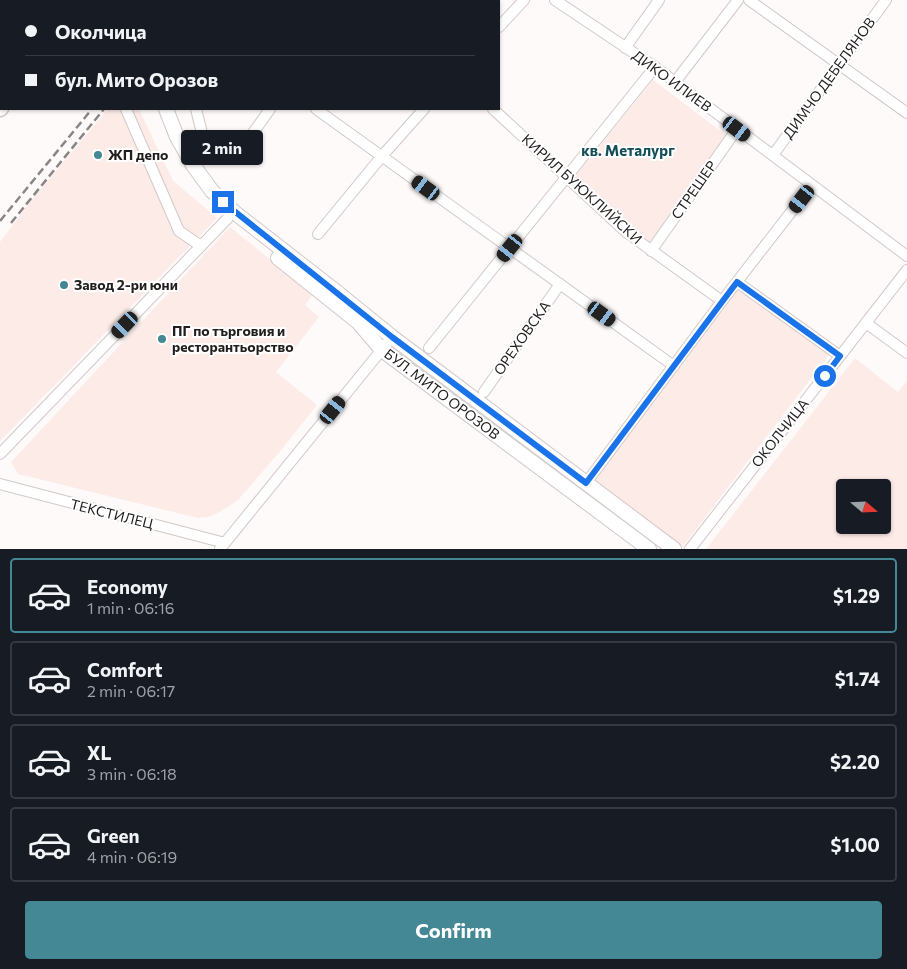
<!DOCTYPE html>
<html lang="en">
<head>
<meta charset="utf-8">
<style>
	body { margin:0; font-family:Commissioner,sans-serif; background:#20242c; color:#f1f3f6; height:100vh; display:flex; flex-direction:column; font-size:19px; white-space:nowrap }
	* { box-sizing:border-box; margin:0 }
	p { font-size:16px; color:#9ea1a6 }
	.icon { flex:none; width:28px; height:28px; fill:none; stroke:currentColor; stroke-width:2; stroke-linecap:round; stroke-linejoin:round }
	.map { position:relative; height:549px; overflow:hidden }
	.details { display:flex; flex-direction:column; background:#171b24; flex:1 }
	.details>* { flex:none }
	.hud { position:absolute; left:0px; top:0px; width:500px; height:110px; box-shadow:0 1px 4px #0004; display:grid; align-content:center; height:110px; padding:0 25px; background:#171b24 }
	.needle { width:32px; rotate:109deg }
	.tools { position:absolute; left:836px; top:479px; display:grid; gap:10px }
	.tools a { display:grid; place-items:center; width:55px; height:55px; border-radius:5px; background:#171b24; box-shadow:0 1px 4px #0004; font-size:25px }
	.end { position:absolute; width:22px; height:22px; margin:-11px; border:6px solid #1a73e8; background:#fff; box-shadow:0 0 0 2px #fff }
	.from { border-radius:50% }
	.bubble { position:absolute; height:35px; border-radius:5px; background:#171b24; box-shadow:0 1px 4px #0004; font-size:16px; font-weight:700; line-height:35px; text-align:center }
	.car { position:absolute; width:15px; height:30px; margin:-15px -8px; border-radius:6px; box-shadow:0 0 4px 1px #0007; background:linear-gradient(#222 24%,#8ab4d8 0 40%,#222 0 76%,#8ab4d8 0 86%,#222 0) }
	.hud b { display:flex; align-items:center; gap:18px; height:48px; font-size:19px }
	.hud b+b { border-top:1px solid #363941 }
	.hud i { width:12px; height:12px; background:#f1f3f6 }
	ul { padding:9px 0 0; list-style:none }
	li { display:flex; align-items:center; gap:15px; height:75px; margin:0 10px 8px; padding:0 15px; border:2px solid #363941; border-radius:5px }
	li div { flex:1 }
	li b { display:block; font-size:19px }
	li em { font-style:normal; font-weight:700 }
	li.selected { border-color:#438894 }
	li>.icon { width:45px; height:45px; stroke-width:1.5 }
	.action { display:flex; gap:10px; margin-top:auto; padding:10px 25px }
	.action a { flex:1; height:58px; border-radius:5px; background:#438894; color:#fff; font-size:20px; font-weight:700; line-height:58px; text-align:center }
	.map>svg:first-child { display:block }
	.built { fill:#fdebe8; fill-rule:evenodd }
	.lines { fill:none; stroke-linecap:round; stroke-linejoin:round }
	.street-casing { stroke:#d2c9c7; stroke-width:12 }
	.secondary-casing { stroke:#d2c9c7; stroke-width:16 }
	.primary-casing { stroke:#d2c9c7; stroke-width:19 }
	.street { stroke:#fff; stroke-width:10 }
	.secondary { stroke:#fff; stroke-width:14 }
	.primary { stroke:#fff; stroke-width:16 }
	.rail { stroke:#8a8685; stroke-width:2.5; stroke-dasharray:8 4; stroke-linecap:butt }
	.route { stroke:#1a73e8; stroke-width:6 }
	.poi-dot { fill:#438894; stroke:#fff; stroke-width:2 }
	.labels { text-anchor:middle; stroke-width:4; stroke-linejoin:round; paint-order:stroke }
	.street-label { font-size:14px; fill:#211e1d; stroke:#fff }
	.poi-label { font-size:14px; font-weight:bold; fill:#211e1d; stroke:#fff; text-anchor:start }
	.neighbourhood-label { font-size:15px; font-weight:bold; fill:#144f59; stroke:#fff }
</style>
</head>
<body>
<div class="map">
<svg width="907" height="549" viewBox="0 0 907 549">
	<rect width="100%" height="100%" fill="#fefaf9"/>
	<!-- built -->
	<g class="built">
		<path d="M 653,80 L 727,136 L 650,245 L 626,226 L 573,179 Z"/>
		<path d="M 108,109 L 139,109 L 173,181 L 217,218 L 0,441 L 0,242 L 34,197 Z"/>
		<path d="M 230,227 L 313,294 L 305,305 L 319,317 L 276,372 L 317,405 L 278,454 L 238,500 L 223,510 L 209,517 L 198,518 L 18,474 L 11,462 Z"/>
		<path d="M 742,284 L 832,351 L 681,549 L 592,482 Z"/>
		<path d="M 855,358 L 898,392 L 907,381 L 907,549 L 706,549 ZM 845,488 L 882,488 L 882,525 L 845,525 Z"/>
	</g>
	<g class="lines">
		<defs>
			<g id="street">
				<path d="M 372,0 L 374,1"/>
				<path d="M 555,0 L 655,67 L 907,256"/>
				<path d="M 749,0 L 907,113"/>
				<path d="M 336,1 L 340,0"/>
				<path d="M 355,1 L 357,0"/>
				<path d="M 499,27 L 524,0"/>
				<path d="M 625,48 L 659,0"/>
				<path d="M 0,63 L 1,63"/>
				<path d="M 675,82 L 738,0"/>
				<path d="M 126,109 L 179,231 L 201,246"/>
				<path d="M 196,109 L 207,153"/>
				<path d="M 316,109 L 674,366"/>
				<path d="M 493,109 L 626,232 L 722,301"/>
				<path d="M 243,147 L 270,109"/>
				<path d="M 773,155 L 886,0"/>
				<path d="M 318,234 L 382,156 L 424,109"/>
				<path d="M 651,251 L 737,129"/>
				<path d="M 737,282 L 840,356"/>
				<path d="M 866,323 L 907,353"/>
				<path d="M 429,348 L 655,67"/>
				<path d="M 484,392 L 560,284"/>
				<path d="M 0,454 L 228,218"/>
				<path d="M 586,483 L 722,301 L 812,185"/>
				<path d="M 0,484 L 225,543"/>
				<path d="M 220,549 L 392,337"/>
				<path d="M 690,549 L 907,270"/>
			</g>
			<g id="secondary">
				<path d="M 130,0 L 130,1"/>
				<path d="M 140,0 L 141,1"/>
				<path d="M 166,109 L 177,137 L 193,165 L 212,191 L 234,212 L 338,293 L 392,337 L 674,549"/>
				<path d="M 278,258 L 358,322 L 382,350 L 649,549"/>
			</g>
			<g id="primary">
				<path d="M 39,0 L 40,1"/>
				<path d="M 26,1 L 26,0"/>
				<path d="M 170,1 L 173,0"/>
				<path d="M 0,94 L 1,93"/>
				<path d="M 0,108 L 1,106"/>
			</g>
		</defs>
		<!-- street casing -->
		<use href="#street" class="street-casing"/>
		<!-- secondary casing -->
		<use href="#secondary" class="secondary-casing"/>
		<!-- primary casing -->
		<use href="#primary" class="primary-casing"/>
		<!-- street -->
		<use href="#street" class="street"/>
		<!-- secondary -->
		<use href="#secondary" class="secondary"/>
		<!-- primary -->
		<use href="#primary" class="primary"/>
		<!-- rail -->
		<g class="rail">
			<path d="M 233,1 L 235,0"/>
			<path d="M 0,221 L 92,109"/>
			<path d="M 11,223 L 104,109"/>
		</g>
	</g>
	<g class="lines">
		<!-- route -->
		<path class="route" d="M 223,202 L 392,337 L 586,483 L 737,282 L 840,356 L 825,376"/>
	</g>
	<!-- markers -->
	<g class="poi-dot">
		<circle cx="98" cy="155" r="5"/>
		<circle cx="64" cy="285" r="5"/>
		<circle cx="162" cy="339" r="5"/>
	</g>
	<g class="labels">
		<!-- street labels -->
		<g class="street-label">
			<text transform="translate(829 78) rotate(-54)" y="5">ДИМЧО ДЕБЕЛЯНОВ</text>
			<text transform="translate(672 81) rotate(36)" y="5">ДИКО ИЛИЕВ</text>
			<text transform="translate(582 189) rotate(42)" y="5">КИРИЛ БУЮКЛИЙСКИ</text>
			<text transform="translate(694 190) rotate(-55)" y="5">СТРЕШЕР</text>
			<text transform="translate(522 338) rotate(-55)" y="5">ОРЕХОВСКА</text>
			<text transform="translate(442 394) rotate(37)" y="5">БУЛ. МИТО ОРОЗОВ</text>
			<text transform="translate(780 433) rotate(-52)" y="5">ОКОЛЧИЦА</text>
			<text transform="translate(112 514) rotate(14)" y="5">ТЕКСТИЛЕЦ</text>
		</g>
		<!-- poi labels -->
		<g class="poi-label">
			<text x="108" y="160">ЖП депо</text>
			<text x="74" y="290">Завод 2-ри юни</text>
			<text x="172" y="336">ПГ по търговия и<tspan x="172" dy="16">ресторантьорство</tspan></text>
		</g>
		<!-- neighbourhood labels -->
		<g class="neighbourhood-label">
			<text x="628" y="156">кв. Металург</text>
		</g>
	</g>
</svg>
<div class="tools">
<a><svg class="needle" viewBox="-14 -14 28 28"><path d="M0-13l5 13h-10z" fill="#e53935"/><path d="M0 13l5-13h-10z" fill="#9ea1a6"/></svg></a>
</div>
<i class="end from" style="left:825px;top:376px"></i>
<i class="end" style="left:223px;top:202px"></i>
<div class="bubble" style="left:181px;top:130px;width:82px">2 min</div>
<i class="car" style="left:737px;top:129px;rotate:127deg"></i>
<i class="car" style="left:426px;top:188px;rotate:306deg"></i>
<i class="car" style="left:802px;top:199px;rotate:218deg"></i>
<i class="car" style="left:510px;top:248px;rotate:219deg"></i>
<i class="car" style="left:602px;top:314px;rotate:126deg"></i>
<i class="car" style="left:125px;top:325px;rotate:224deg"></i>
<i class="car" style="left:333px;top:410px;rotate:39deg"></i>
<div class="hud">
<b><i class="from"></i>Околчица</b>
<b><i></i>бул. Мито Орозов</b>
</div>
</div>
<section class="details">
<ul>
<li class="selected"><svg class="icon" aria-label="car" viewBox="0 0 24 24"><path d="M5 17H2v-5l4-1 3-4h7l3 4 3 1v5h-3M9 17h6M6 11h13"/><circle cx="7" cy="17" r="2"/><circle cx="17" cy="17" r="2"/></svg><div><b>Economy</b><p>1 min · 06:16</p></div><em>$1.29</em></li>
<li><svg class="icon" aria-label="car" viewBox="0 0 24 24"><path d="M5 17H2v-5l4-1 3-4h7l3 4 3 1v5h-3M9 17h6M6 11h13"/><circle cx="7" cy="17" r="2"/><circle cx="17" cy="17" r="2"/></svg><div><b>Comfort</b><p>2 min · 06:17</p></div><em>$1.74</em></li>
<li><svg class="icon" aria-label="car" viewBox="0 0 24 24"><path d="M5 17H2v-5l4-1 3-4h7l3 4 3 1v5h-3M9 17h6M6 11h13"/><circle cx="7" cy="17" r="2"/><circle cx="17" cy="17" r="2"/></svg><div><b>XL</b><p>3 min · 06:18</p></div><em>$2.20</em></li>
<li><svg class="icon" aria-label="car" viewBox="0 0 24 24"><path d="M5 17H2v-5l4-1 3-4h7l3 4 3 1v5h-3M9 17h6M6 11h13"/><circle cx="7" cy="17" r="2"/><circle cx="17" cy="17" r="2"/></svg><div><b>Green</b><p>4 min · 06:19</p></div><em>$1.00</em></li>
</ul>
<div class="action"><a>Confirm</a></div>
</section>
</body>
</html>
